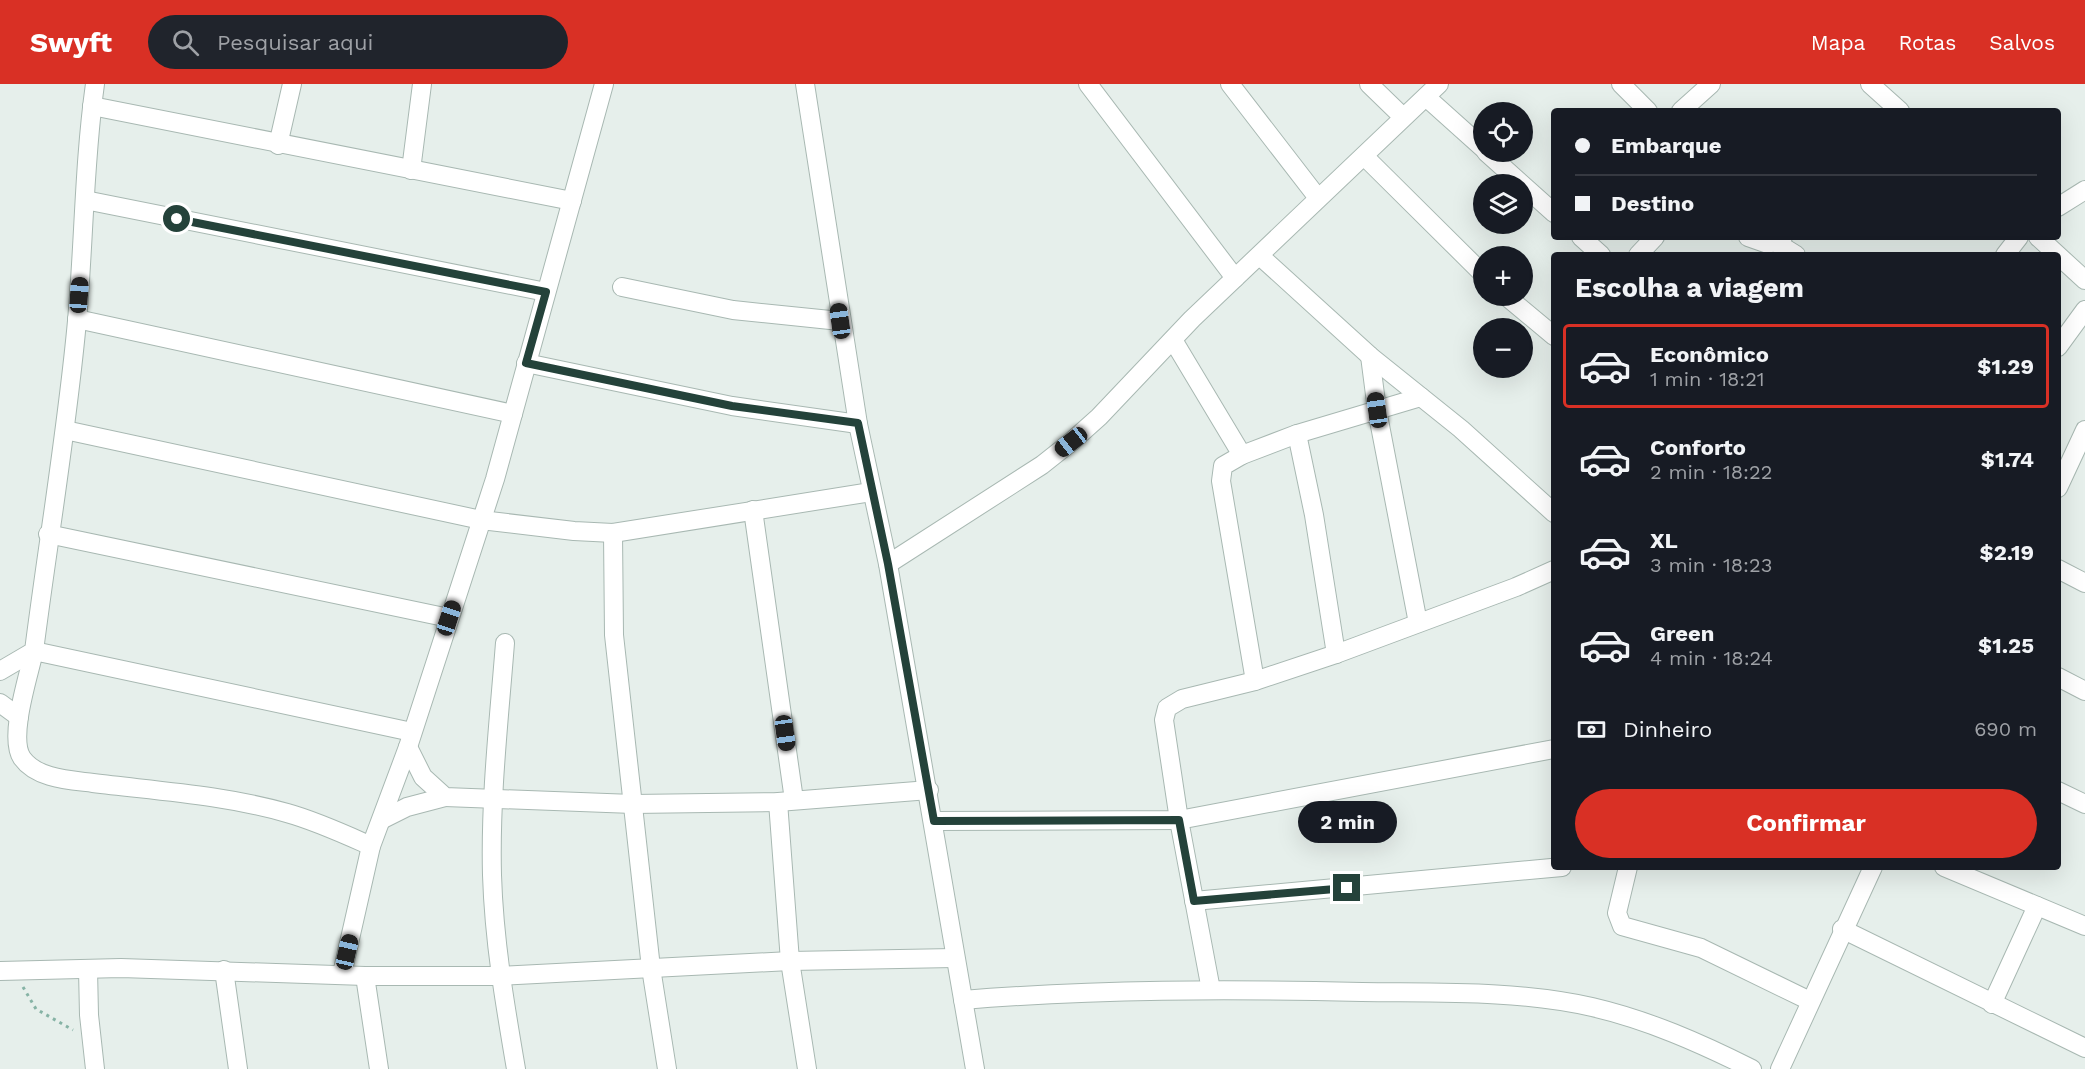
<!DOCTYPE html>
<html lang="pt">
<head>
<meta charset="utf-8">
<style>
	body { margin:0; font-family:"Work Sans",sans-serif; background:#20242c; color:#f1f3f6; height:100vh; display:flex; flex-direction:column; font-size:22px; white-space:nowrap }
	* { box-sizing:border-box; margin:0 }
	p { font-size:20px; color:#9ea1a6 }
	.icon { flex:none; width:33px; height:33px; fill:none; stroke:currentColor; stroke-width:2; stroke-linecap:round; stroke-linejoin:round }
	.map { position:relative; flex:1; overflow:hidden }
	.side { position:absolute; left:1551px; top:168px; width:510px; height:618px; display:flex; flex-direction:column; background:#171b24; border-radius:6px; box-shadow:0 6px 24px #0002 }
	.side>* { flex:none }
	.banner { position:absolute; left:1551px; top:24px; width:510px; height:132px; border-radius:6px; box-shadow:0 6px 24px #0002; display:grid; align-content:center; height:132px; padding:0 24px; background:#171b24 }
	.fabs { position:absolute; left:1473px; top:18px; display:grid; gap:12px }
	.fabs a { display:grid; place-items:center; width:60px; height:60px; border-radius:50%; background:#171b24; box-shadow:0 6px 24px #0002; font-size:30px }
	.end { position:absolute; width:27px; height:27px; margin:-14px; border:8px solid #24423a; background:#fff; box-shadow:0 0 0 3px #fff }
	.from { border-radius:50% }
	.bubble { position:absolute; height:42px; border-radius:21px; background:#171b24; box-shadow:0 6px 24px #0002; font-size:20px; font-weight:700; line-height:42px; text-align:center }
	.car { position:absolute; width:18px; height:36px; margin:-18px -9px; border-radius:8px; box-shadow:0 0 4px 2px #0007; background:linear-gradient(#222 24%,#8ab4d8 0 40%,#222 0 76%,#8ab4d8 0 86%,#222 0) }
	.banner b { display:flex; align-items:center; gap:21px; height:57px; font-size:22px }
	.banner b+b { border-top:2px solid #363941 }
	.banner i { width:15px; height:15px; background:#f1f3f6 }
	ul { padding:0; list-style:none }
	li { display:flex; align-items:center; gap:18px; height:84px; margin:0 12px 9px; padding:0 12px; border:3px solid transparent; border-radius:6px }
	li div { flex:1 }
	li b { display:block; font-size:22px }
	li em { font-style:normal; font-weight:700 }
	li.current { border-color:#d93025 }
	li>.icon { width:54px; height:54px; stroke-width:1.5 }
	h2 { padding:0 24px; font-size:27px; line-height:72px }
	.pay { display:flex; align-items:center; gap:15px; height:66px; padding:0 24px; font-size:22px }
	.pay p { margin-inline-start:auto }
	.button { display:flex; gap:12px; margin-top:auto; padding:12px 24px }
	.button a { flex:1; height:69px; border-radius:36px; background:#d93025; color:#fff; font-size:24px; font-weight:700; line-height:69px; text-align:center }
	header { display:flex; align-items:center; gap:36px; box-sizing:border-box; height:84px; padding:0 30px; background:#d93025; color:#fff }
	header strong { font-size:28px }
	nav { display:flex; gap:33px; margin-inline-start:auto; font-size:21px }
	.search { width:420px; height:54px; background:#20242c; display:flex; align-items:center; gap:15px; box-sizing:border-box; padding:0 21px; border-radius:33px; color:#9ea1a6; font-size:22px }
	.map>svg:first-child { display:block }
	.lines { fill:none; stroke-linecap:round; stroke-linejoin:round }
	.minor-casing { stroke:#a8b8b2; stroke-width:20 }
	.path { stroke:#86b3a5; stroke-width:3; stroke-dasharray:3 4.5; stroke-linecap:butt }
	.minor { stroke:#fff; stroke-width:18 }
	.route { stroke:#24423a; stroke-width:8 }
</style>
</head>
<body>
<header>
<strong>Swyft</strong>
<div class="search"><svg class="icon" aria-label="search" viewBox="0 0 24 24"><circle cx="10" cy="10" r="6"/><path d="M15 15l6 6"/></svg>Pesquisar aqui</div>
<nav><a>Mapa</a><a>Rotas</a><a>Salvos</a></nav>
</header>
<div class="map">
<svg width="2085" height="985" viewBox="0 0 2085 985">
	<rect width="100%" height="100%" fill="#e6efeb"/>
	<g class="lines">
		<defs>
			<g id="minor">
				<path d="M 805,0 L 858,340 L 888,480 L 975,985"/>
				<path d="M 1088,0 L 1235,194"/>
				<path d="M 1230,0 L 1318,114"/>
				<path d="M 1369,0 L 1403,33"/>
				<path d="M 1621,0 L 1648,27"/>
				<path d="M 1870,0 L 1900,27"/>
				<path d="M 1426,13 L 1484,65"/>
				<path d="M 92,22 L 572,117"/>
				<path d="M 1681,27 L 1711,0"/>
				<path d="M 278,61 L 292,0"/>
				<path d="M 1486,68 L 1554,129"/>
				<path d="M 1364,72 L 1484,191"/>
				<path d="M 411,86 L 422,0"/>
				<path d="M 85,116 L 546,208"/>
				<path d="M 2058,123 L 2085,106"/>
				<path d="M 1581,153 L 1601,171"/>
				<path d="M 1748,153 L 1768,160 L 1783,153"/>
				<path d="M 2038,153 L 2085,196"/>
				<path d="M 1775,158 L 1796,171"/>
				<path d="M 1638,171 L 1655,153"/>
				<path d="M 2005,171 L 2019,153"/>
				<path d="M 1260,172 L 1370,272 L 1461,345 L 1554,429"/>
				<path d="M 622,203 L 733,226 L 840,237"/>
				<path d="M 1506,212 L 1554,252"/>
				<path d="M 77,235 L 513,330"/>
				<path d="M 1173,256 L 1242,371"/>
				<path d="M 2058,263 L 2085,226"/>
				<path d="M 1370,272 L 1377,326 L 1418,539"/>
				<path d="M 526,279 L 732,322 L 858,340"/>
				<path d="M 65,346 L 481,436 L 574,447 L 613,449 L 871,408"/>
				<path d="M 1297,350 L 1314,431 L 1336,570"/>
				<path d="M 2058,404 L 2085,346"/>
				<path d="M 753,426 L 794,716"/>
				<path d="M 613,449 L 614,551 L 651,884 L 667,985"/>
				<path d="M 48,450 L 449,534"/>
				<path d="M 888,480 L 1042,381 L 1071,358 L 1099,333 L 1192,235 L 1439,0"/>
				<path d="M 2058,485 L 2085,499"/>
				<path d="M 505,559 C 499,636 490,714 492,791 C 494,857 505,921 516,985"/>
				<path d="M 0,587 L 34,567 C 48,457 67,347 77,237 C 84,158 84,78 95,0"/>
				<path d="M 2058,593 L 2085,607"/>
				<path d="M 1255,597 L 1221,397 L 1223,382 L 1242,371 L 1297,350 L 1421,313"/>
				<path d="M 0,619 L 19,633"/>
				<path d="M 408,663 L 423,693 L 445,713 L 633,720 L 778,718 L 929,706"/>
				<path d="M 2058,707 L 2085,720"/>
				<path d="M 778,718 L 790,877 L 807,985"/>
				<path d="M 383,735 L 407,723 L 445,713"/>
				<path d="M 934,737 L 1179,736 L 1554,665"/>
				<path d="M 371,762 C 344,750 316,737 287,729 C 224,711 157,707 93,699 C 70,696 37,695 22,674 C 8,653 29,591 34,567 L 412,648"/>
				<path d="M 1628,783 L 1617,829 L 1622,842 L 1701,864 L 1810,917"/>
				<path d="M 1944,783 L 2085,842"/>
				<path d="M 1194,817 L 1562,783"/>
				<path d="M 1842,845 L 2085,964"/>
				<path d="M 88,885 L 89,931 L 95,985"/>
				<path d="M 224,886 L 238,985"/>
				<path d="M 0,887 L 121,884 L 365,892 L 500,892 L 790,877 L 954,874"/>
				<path d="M 342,890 L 371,762 L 408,663 L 495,395 L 604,0"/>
				<path d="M 365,892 L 379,985"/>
				<path d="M 1211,906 L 1179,736 L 1164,636 L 1167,624 L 1182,615 L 1255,597 L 1336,570 L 1516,503 L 1554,486"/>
				<path d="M 963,916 C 1096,905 1229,905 1362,908 C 1438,909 1516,906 1592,923 C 1648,936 1700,959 1752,985"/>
				<path d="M 1992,920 L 2037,822"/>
				<path d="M 1780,985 L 1873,783"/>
			</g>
		</defs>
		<!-- minor casing -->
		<use href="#minor" class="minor-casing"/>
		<!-- path -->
		<path class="path" d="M 23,903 L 36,925 L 73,946"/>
		<!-- minor -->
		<use href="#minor" class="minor"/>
	</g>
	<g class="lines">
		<!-- route -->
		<path class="route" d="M 177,135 L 546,208 L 526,279 L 732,322 L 858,339 L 888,480 L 934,737 L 1179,736 L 1194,817 L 1347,804"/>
	</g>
</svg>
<div class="fabs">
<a><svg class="icon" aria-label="locate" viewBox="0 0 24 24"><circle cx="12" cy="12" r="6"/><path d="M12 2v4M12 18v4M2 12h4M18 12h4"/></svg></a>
<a><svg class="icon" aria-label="layers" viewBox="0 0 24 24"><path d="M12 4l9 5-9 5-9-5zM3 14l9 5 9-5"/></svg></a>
<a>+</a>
<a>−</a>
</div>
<i class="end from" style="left:177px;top:135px"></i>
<i class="end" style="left:1347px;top:804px"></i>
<div class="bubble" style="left:1298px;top:717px;width:99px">2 min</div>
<i class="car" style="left:79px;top:211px;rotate:4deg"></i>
<i class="car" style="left:840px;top:237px;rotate:352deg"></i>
<i class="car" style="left:1377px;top:326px;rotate:352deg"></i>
<i class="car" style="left:1071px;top:358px;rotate:232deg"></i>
<i class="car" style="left:449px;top:534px;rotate:18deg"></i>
<i class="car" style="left:785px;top:649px;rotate:172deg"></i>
<i class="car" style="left:347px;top:868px;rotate:13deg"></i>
<div class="banner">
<b><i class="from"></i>Embarque</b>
<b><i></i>Destino</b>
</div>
<section class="side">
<h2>Escolha a viagem</h2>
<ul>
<li class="current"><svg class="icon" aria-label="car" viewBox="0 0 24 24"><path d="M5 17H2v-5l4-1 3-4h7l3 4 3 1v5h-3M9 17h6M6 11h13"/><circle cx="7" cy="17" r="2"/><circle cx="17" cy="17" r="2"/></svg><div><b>Econômico</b><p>1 min · 18:21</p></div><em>$1.29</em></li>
<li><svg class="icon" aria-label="car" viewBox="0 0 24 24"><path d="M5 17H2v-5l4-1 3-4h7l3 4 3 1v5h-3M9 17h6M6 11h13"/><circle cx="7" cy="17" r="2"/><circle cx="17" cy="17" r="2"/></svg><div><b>Conforto</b><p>2 min · 18:22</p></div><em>$1.74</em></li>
<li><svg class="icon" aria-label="car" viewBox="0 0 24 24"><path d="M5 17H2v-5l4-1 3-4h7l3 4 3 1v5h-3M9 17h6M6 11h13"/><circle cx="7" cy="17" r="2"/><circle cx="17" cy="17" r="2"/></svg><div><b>XL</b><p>3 min · 18:23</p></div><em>$2.19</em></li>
<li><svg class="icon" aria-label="car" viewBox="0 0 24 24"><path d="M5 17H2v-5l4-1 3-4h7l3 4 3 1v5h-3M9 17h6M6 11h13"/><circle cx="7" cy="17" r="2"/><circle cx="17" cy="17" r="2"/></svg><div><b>Green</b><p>4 min · 18:24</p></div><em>$1.25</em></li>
</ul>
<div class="pay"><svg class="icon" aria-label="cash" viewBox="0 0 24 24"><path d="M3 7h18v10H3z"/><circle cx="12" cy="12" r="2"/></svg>Dinheiro<p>690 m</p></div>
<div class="button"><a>Confirmar</a></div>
</section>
</div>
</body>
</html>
